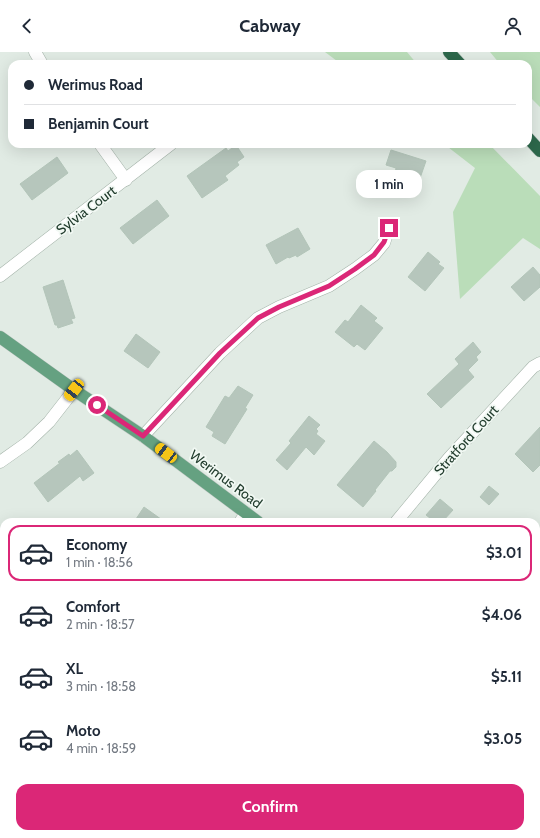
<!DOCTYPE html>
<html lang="en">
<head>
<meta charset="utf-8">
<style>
	body { margin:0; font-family:Cabin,sans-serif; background:#f2f2f3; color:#1f2937; height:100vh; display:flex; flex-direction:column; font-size:15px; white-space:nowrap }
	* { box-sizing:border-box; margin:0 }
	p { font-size:13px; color:#747a83 }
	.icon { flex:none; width:22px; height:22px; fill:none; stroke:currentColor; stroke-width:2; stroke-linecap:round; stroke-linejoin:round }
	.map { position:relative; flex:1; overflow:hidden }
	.side { position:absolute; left:0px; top:466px; width:540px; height:320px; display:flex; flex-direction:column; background:#fff; border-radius:12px 12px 0 0; box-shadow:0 4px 16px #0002 }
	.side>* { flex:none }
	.top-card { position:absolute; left:8px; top:8px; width:524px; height:88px; border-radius:12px; box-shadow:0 4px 16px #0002; display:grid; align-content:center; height:88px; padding:0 16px; background:#fff }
	.end { position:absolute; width:18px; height:18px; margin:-9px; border:5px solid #db2777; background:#fff; box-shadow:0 0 0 2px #fff }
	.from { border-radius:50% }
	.bubble { position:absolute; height:28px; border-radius:12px; background:#fff; box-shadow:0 4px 16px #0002; font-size:13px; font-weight:700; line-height:28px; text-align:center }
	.car { position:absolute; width:12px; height:24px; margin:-12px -6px; border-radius:5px; box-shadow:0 0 3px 1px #0007; background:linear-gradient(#f5c518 24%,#345 0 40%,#f5c518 0 76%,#345 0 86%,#f5c518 0) }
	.top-card b { display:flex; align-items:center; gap:14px; height:38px; font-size:15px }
	.top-card b+b { border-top:1px solid #e0e1e3 }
	.top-card i { width:10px; height:10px; background:#1f2937 }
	ul { padding:7px 0 0; list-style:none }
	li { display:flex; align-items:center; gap:12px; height:56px; margin:0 8px 6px; padding:0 8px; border:2px solid transparent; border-radius:12px }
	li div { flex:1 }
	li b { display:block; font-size:15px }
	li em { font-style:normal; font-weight:700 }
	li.selected { border-color:#db2777 }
	li>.icon { width:36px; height:36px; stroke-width:1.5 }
	.primary-button { display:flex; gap:8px; margin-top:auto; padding:8px 16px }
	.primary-button a { flex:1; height:46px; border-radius:12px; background:#db2777; color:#fff; font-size:16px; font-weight:700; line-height:46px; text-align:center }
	header { display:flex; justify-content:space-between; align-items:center; height:52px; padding:0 16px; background:#fff; font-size:18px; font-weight:700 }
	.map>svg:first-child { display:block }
	.green { fill:#baddb9 }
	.building { fill:#b6c6bc; stroke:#b3c5b9 }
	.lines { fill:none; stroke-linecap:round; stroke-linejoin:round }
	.minor-casing { stroke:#a4b3a9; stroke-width:13 }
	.major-casing { stroke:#c1c8c4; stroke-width:13 }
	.highway-casing { stroke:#c1c8c4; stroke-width:13 }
	.minor { stroke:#fff; stroke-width:12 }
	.major { stroke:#65a181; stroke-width:12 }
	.highway { stroke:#2d684b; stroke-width:12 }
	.route { stroke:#db2777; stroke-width:5 }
	.labels { text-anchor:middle; stroke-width:3.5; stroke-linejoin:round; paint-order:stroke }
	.street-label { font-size:14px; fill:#213c2d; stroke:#f1f8f3 }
</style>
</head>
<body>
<header><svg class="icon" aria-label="back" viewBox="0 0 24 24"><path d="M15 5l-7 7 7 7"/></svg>Cabway<svg class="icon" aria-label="person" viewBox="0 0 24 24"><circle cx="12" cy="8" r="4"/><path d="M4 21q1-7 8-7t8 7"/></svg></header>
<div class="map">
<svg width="540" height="786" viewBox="0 0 540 786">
	<rect width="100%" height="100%" fill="#e1ebe4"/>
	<!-- green -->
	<g class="green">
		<path d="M 325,0 L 407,0 L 417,12 L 341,12 Z"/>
		<path d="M 490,0 L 540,0 L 540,55 L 528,43 L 528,12 L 500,12 Z"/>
		<path d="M 444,92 L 489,92 L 540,144 L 540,197 L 523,186 L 460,247 L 453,160 L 475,116 Z"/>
	</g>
	<!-- building -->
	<g class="building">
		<path d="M 236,93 L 244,105 L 237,110 L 239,113 L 225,124 L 228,128 L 202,146 L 187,124 L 226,96 L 228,99 Z"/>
		<path d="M 391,98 L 426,109 L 419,129 L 395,122 L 396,116 L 386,113 Z"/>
		<path d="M 57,105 L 68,121 L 32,148 L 20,132 Z"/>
		<path d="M 157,148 L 169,164 L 133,192 L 120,176 Z"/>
		<path d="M 298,176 L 310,197 L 297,205 L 296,203 L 289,206 L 288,205 L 276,212 L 266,193 Z"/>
		<path d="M 428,200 L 440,210 L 438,212 L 444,216 L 425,239 L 408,225 Z"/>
		<path d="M 533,215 L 540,223 L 540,235 L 524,249 L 511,235 Z"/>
		<path d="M 63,228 L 75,266 L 71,267 L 73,271 L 58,276 L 57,273 L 55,273 L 43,235 Z"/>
		<path d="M 361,253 L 377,266 L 374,269 L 383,276 L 365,298 L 357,292 L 354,295 L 335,280 L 345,268 L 348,270 Z"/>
		<path d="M 136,282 L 160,300 L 148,316 L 124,299 Z"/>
		<path d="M 473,290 L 481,300 L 476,305 L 478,308 L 468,318 L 474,325 L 441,356 L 427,342 L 459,312 L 455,307 Z"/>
		<path d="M 238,334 L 253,343 L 245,356 L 247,357 L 225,392 L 212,384 L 214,380 L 206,375 L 225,344 L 229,346 Z"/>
		<path d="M 309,364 L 320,373 L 316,377 L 318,379 L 316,382 L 325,389 L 314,403 L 306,395 L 287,418 L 276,408 L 291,391 L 289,389 Z"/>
		<path d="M 540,375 L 540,413 L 533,420 L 515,402 Z"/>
		<path d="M 374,389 L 387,400 L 396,410 L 396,415 L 392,419 L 390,419 L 375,438 L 376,439 L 363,455 L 337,433 Z"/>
		<path d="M 77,398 L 94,421 L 83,429 L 80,424 L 48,450 L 34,431 L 60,411 L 58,410 L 69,402 L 70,404 Z"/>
		<path d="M 489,434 L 499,442 L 489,453 L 480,445 Z"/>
		<path d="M 440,447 L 453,458 L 442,470 L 435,470 L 426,463 Z"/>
		<path d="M 144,455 L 165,470 L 134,470 Z"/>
	</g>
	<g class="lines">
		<defs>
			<g id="minor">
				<path d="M 35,0 L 42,12"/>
				<path d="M 100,92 L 126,128"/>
				<path d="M 0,224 L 171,92"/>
				<path d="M 143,384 L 220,301 L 258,266 L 279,255 L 329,234 L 355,217 L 374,203 L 384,191 L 389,176"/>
				<path d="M 0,410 L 27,391 L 49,370 L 74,338"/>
				<path d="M 240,470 L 246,461"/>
				<path d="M 396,470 L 449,406 L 533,315 L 540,311"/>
				<path d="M 536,646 L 540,641"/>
				<path d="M 3,655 L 4,655"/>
				<path d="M 301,786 L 304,782"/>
			</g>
			<g id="major">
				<path d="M 0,285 L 74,338 L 143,384 L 258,470"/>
				<path d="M 536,675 L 540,678"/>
			</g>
			<g id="highway">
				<path d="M 449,0 L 460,12"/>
				<path d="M 528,86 L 540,99"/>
			</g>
		</defs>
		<!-- minor casing -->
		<use href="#minor" class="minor-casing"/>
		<!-- major casing -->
		<use href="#major" class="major-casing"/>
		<!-- highway casing -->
		<use href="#highway" class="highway-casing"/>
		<!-- minor -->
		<use href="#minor" class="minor"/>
		<!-- major -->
		<use href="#major" class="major"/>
		<!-- highway -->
		<use href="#highway" class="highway"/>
	</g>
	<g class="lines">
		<!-- route -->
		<path class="route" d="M 97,353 L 143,384 L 220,301 L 258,266 L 279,255 L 329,234 L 355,217 L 374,203 L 384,190 L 389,176"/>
	</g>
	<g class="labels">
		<!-- street labels -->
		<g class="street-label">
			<text transform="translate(86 158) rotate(-37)" y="5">Sylvia Court</text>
			<text transform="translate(466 388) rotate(-48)" y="5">Stratford Court</text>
			<text transform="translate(226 427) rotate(37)" y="5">Werimus Road</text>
		</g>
	</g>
</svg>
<i class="end from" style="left:97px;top:353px"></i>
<i class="end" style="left:389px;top:176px"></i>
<div class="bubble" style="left:356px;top:118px;width:66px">1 min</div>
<i class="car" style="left:74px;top:338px;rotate:218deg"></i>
<i class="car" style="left:166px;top:401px;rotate:307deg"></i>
<div class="top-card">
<b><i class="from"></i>Werimus Road</b>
<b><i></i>Benjamin Court</b>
</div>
<section class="side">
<ul>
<li class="selected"><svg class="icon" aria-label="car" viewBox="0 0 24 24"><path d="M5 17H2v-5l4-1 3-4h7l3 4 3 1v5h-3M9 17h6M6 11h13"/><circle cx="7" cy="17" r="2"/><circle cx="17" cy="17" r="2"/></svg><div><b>Economy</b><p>1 min · 18:56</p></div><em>$3.01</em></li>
<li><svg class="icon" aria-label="car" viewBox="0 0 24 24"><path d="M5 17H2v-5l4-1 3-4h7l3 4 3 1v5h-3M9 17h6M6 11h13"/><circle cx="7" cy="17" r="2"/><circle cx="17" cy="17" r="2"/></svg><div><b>Comfort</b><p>2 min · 18:57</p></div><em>$4.06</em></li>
<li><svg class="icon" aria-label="car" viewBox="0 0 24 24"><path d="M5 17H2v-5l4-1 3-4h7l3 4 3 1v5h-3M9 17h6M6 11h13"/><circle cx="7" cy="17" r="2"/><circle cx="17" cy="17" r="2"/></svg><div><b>XL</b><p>3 min · 18:58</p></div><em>$5.11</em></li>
<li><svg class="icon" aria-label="car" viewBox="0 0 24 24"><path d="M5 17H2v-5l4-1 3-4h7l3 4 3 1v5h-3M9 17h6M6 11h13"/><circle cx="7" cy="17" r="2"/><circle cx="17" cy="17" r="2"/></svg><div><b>Moto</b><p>4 min · 18:59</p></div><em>$3.05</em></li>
</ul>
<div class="primary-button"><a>Confirm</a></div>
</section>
</div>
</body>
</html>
